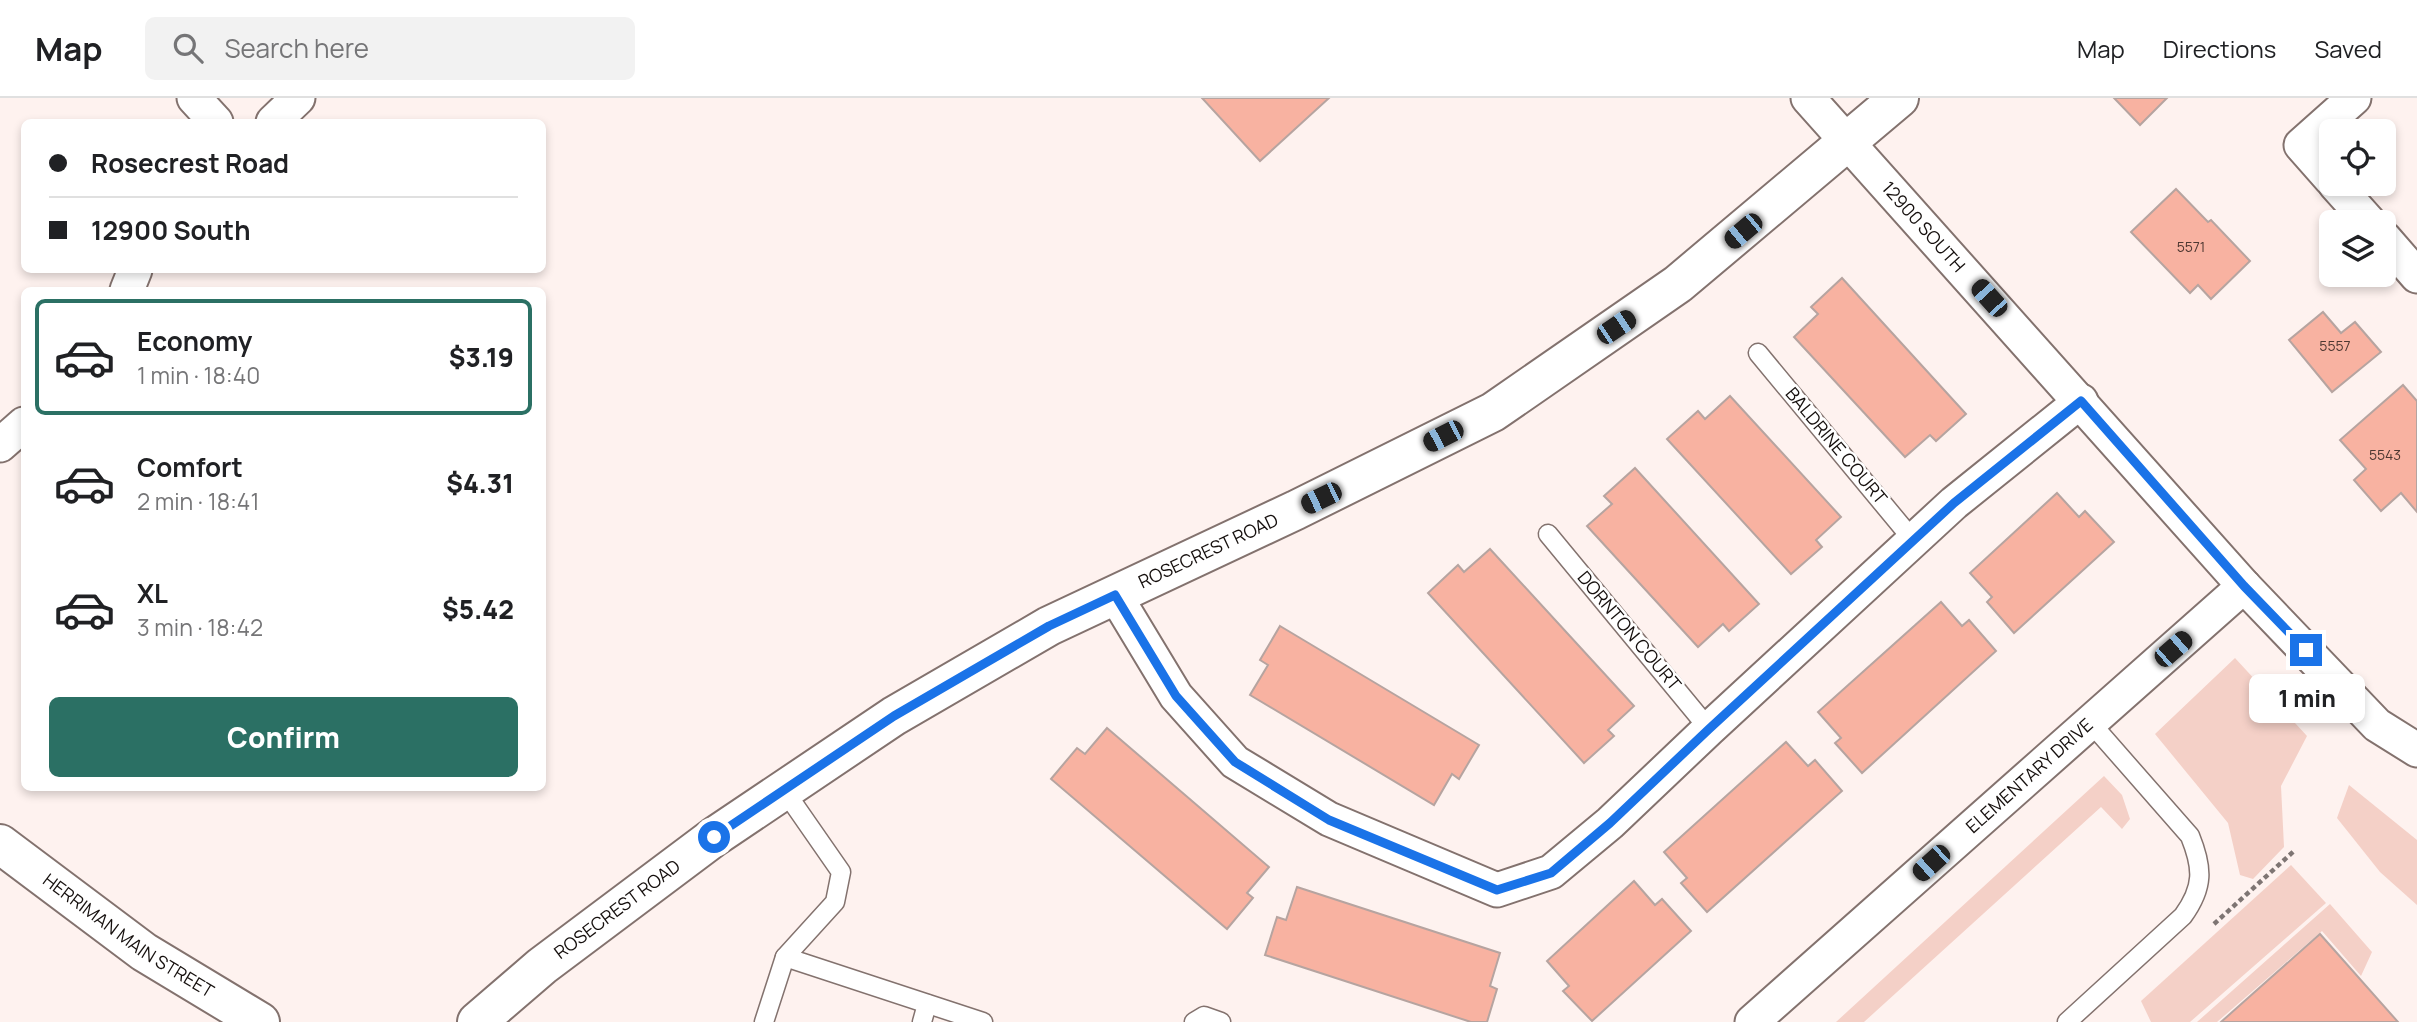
<!DOCTYPE html>
<html lang="en">
<head>
<meta charset="utf-8">
<style>
	body { margin:0; font-family:Manrope,sans-serif; background:#f2f2f2; color:#202124; height:100vh; display:flex; flex-direction:column; font-size:26px; white-space:nowrap }
	* { box-sizing:border-box; margin:0 }
	p { font-size:23px; color:#757577 }
	.icon { flex:none; width:38px; height:38px; fill:none; stroke:currentColor; stroke-width:2; stroke-linecap:round; stroke-linejoin:round }
	.map { position:relative; flex:1; overflow:hidden }
	.drawer { position:absolute; left:21px; top:189px; width:525px; height:504px; display:flex; flex-direction:column; background:#fff; border-radius:10px; box-shadow:0 4px 10px #0003 }
	.drawer>* { flex:none }
	.banner { position:absolute; left:21px; top:21px; width:525px; height:154px; border-radius:10px; box-shadow:0 4px 10px #0003; display:grid; align-content:center; height:154px; padding:0 28px; background:#fff }
	.fabs { position:absolute; left:2319px; top:21px; display:grid; gap:14px }
	.fabs a { display:grid; place-items:center; width:77px; height:77px; border-radius:10px; background:#fff; box-shadow:0 4px 10px #0003; font-size:35px }
	.end { position:absolute; width:32px; height:32px; margin:-16px; border:9px solid #1a73e8; background:#fff; box-shadow:0 0 0 4px #fff }
	.from { border-radius:50% }
	.bubble { position:absolute; height:49px; border-radius:10px; background:#fff; box-shadow:0 4px 10px #0003; font-size:23px; font-weight:800; line-height:49px; text-align:center }
	.car { position:absolute; width:21px; height:42px; margin:-21px -10px; border-radius:9px; box-shadow:0 0 5px 2px #0007; background:linear-gradient(#222 24%,#8ab4d8 0 40%,#222 0 76%,#8ab4d8 0 86%,#222 0) }
	.banner b { display:flex; align-items:center; gap:24px; height:66px; font-size:26px }
	.banner b+b { border-top:2px solid #e0e0e0 }
	.banner i { width:18px; height:18px; background:#202124 }
	ul { padding:12px 0 0; list-style:none }
	li { display:flex; align-items:center; gap:21px; height:116px; margin:0 14px 10px; padding:0 14px; border:4px solid transparent; border-radius:10px }
	li div { flex:1 }
	li b { display:block; font-size:26px }
	li em { font-style:normal; font-weight:800 }
	li.on { border-color:#2b7064 }
	li>.icon { width:63px; height:63px; stroke-width:1.5 }
	.cta { display:flex; gap:14px; margin-top:auto; padding:14px 28px }
	.cta a { flex:1; height:80px; border-radius:10px; background:#2b7064; color:#fff; font-size:28px; font-weight:800; line-height:80px; text-align:center }
	header { display:flex; align-items:center; gap:42px; box-sizing:border-box; height:98px; padding:0 35px; background:#fff; border-bottom:2px solid #e0e0e0 }
	header strong { font-size:33px }
	nav { display:flex; gap:38px; margin-inline-start:auto; font-size:24px }
	.search { width:490px; height:63px; background:#f2f2f2; display:flex; align-items:center; gap:18px; box-sizing:border-box; padding:0 24px; border-radius:10px; color:#757577; font-size:26px }
	.map>svg:first-child { display:block }
	.green { fill:#f4d0c7 }
	.building { fill:#f8b2a1; stroke:#b6a4a0; stroke-width:2 }
	.lines { fill:none; stroke-linecap:round; stroke-linejoin:round }
	.lane-casing { stroke:#83726e; stroke-width:21 }
	.street-casing { stroke:#83726e; stroke-width:37 }
	.secondary-casing { stroke:#83726e; stroke-width:42 }
	.path { stroke:#7e7573; stroke-width:4.5; stroke-dasharray:5 3.5; stroke-linecap:butt }
	.lane { stroke:#fff; stroke-width:18 }
	.street { stroke:#fff; stroke-width:33 }
	.secondary { stroke:#fff; stroke-width:38 }
	.route { stroke:#1a73e8; stroke-width:9 }
	.labels { text-anchor:middle; stroke-width:5; stroke-linejoin:round; paint-order:stroke }
	.number-label { font-size:14px; fill:#4e3832 }
	.street-label { font-size:18px; fill:#150f0d; stroke:#fff }
</style>
</head>
<body>
<header>
<strong>Map</strong>
<div class="search"><svg class="icon" aria-label="search" viewBox="0 0 24 24"><circle cx="10" cy="10" r="6"/><path d="M15 15l6 6"/></svg>Search here</div>
<nav><a>Map</a><a>Directions</a><a>Saved</a></nav>
</header>
<div class="map">
<svg width="2417" height="924" viewBox="0 0 2417 924">
	<rect width="100%" height="100%" fill="#fef2ef"/>
	<!-- green -->
	<g class="green">
		<path d="M 2235,560 L 2307,638 L 2281,688 L 2284,749 L 2253,781 L 2240,777 L 2228,725 L 2155,636 Z"/>
		<path d="M 2104,678 L 2122,697 L 2130,721 L 2122,731 L 2101,709 L 1864,924 L 1836,924 Z"/>
		<path d="M 2349,687 L 2417,742 L 2417,807 L 2380,774 L 2337,720 Z"/>
		<path d="M 2291,767 L 2326,805 L 2190,924 L 2151,924 L 2141,903 Z"/>
		<path d="M 2330,806 L 2372,854 L 2361,878 L 2322,833 L 2217,924 L 2197,924 Z"/>
	</g>
	<!-- building -->
	<g class="building">
		<path d="M 1202,0 L 1329,0 L 1260,63 Z"/>
		<path d="M 2114,0 L 2167,0 L 2140,27 Z"/>
		<path d="M 2176,91 L 2208,124 L 2211,122 L 2250,163 L 2211,201 L 2198,187 L 2190,195 L 2131,134 Z"/>
		<path d="M 1842,180 L 1966,316 L 1936,343 L 1930,337 L 1905,359 L 1794,239 L 1818,216 L 1811,209 Z"/>
		<path d="M 2323,214 L 2341,235 L 2355,224 L 2381,254 L 2332,294 L 2289,242 Z"/>
		<path d="M 2403,287 L 2417,303 L 2417,414 L 2401,395 L 2381,413 L 2354,382 L 2366,371 L 2340,342 Z"/>
		<path d="M 1730,298 L 1841,419 L 1816,442 L 1822,449 L 1791,476 L 1667,341 L 1698,313 L 1705,321 Z"/>
		<path d="M 1635,370 L 1759,506 L 1729,533 L 1723,526 L 1698,549 L 1587,428 L 1612,406 L 1604,398 Z"/>
		<path d="M 2057,395 L 2079,419 L 2085,413 L 2114,444 L 2014,535 L 1987,504 L 1992,499 L 1970,475 Z"/>
		<path d="M 1490,451 L 1634,608 L 1608,632 L 1614,638 L 1584,665 L 1428,495 L 1458,467 L 1464,474 Z"/>
		<path d="M 1941,504 L 1962,528 L 1969,522 L 1996,553 L 1862,675 L 1835,645 L 1841,640 L 1818,614 Z"/>
		<path d="M 1280,528 L 1479,647 L 1459,681 L 1452,676 L 1434,707 L 1250,597 L 1268,567 L 1260,562 Z"/>
		<path d="M 1107,630 L 1269,769 L 1247,795 L 1253,800 L 1227,831 L 1051,681 L 1077,650 L 1085,656 Z"/>
		<path d="M 1786,644 L 1808,668 L 1815,662 L 1842,693 L 1707,814 L 1681,785 L 1687,780 L 1664,754 Z"/>
		<path d="M 1634,783 L 1655,807 L 1662,801 L 1691,833 L 1592,923 L 1563,893 L 1569,888 L 1547,863 Z"/>
		<path d="M 1297,789 L 1500,855 L 1490,888 L 1497,891 L 1487,924 L 1471,924 L 1265,857 L 1277,819 L 1286,822 Z"/>
		<path d="M 2320,836 L 2398,924 L 2221,924 Z"/>
	</g>
	<g class="lines">
		<defs>
			<g id="lane">
				<path d="M 1758,255 L 1913,442"/>
				<path d="M 1548,436 L 1709,631"/>
				<path d="M 785,859 L 983,924"/>
				<path d="M 764,924 L 785,859 L 835,804 L 841,774 L 784,692"/>
				<path d="M 922,924 L 927,906"/>
				<path d="M 1194,924 L 1204,918 L 1221,924"/>
				<path d="M 2067,924 L 2183,818 C 2204,789 2203,770 2190,738 L 2090,624"/>
			</g>
			<g id="street">
				<path d="M 194,0 L 216,24"/>
				<path id="s1" d="M 1808,0 L 2244,488 L 2377,627 L 2417,652"/>
				<path d="M 273,24 L 298,0"/>
				<path d="M 2331,81 L 2301,47 L 2354,0"/>
				<path d="M 2335,86 L 2369,124"/>
				<path d="M 2384,140 L 2417,178"/>
				<path d="M 127,192 L 135,172"/>
				<path d="M 0,347 L 24,326"/>
				<path d="M 1115,497 L 1176,598 L 1235,664 L 1329,721 L 1497,792 L 1551,774 L 1610,725 L 1709,631 L 1954,405 L 2081,303"/>
				<path id="s2" d="M 1752,924 L 2244,488"/>
			</g>
			<g id="secondary">
				<path id="s3" d="M 0,746 L 144,854 L 260,924"/>
				<path id="s4" d="M 477,924 L 542,868 L 714,739 L 894,618 L 1049,528 L 1296,412 L 1493,314 L 1678,186 L 1899,0"/>
			</g>
		</defs>
		<!-- lane casing -->
		<use href="#lane" class="lane-casing"/>
		<!-- street casing -->
		<use href="#street" class="street-casing"/>
		<!-- secondary casing -->
		<use href="#secondary" class="secondary-casing"/>
		<!-- path -->
		<path class="path" d="M 2214,826 L 2294,753"/>
		<!-- lane -->
		<use href="#lane" class="lane"/>
		<!-- street -->
		<use href="#street" class="street"/>
		<!-- secondary -->
		<use href="#secondary" class="secondary"/>
	</g>
	<g class="lines">
		<!-- route -->
		<path class="route" d="M 714,739 L 894,618 L 1049,528 L 1115,497 L 1176,598 L 1235,664 L 1329,722 L 1497,792 L 1551,775 L 1610,725 L 1709,631 L 1954,405 L 2081,303 L 2244,488 L 2306,552"/>
	</g>
	<g class="labels">
		<!-- number labels -->
		<g class="number-label">
			<text x="2191" y="154">5571</text>
			<text x="2335" y="253">5557</text>
			<text x="2385" y="362">5543</text>
		</g>
		<!-- street labels -->
		<g class="street-label">
			<text dy="6" stroke="none"><textPath href="#s1" startOffset="173">12900 SOUTH</textPath></text>
			<text transform="translate(1836 348) rotate(50)" y="6">BALDRINE COURT</text>
			<text dy="6" stroke="none"><textPath href="#s4" startOffset="873">ROSECREST ROAD</textPath></text>
			<text transform="translate(1629 533) rotate(50)" y="6">DORNTON COURT</text>
			<text dy="6" stroke="none"><textPath href="#s2" startOffset="371">ELEMENTARY DRIVE</textPath></text>
			<text dy="6" stroke="none"><textPath href="#s4" startOffset="180">ROSECREST ROAD</textPath></text>
			<text dy="6" stroke="none"><textPath href="#s3" startOffset="158">HERRIMAN MAIN STREET</textPath></text>
		</g>
	</g>
</svg>
<div class="fabs">
<a><svg class="icon" aria-label="locate" viewBox="0 0 24 24"><circle cx="12" cy="12" r="6"/><path d="M12 2v4M12 18v4M2 12h4M18 12h4"/></svg></a>
<a><svg class="icon" aria-label="layers" viewBox="0 0 24 24"><path d="M12 4l9 5-9 5-9-5zM3 14l9 5 9-5"/></svg></a>
</div>
<i class="end from" style="left:714px;top:739px"></i>
<i class="end" style="left:2306px;top:552px"></i>
<div class="bubble" style="left:2249px;top:576px;width:116px">1 min</div>
<i class="car" style="left:1743px;top:133px;rotate:230deg"></i>
<i class="car" style="left:1989px;top:200px;rotate:318deg"></i>
<i class="car" style="left:1616px;top:229px;rotate:56deg"></i>
<i class="car" style="left:1443px;top:338px;rotate:243deg"></i>
<i class="car" style="left:1321px;top:400px;rotate:244deg"></i>
<i class="car" style="left:2173px;top:551px;rotate:49deg"></i>
<i class="car" style="left:1931px;top:765px;rotate:228deg"></i>
<div class="banner">
<b><i class="from"></i>Rosecrest Road</b>
<b><i></i>12900 South</b>
</div>
<section class="drawer">
<ul>
<li class="on"><svg class="icon" aria-label="car" viewBox="0 0 24 24"><path d="M5 17H2v-5l4-1 3-4h7l3 4 3 1v5h-3M9 17h6M6 11h13"/><circle cx="7" cy="17" r="2"/><circle cx="17" cy="17" r="2"/></svg><div><b>Economy</b><p>1 min · 18:40</p></div><em>$3.19</em></li>
<li><svg class="icon" aria-label="car" viewBox="0 0 24 24"><path d="M5 17H2v-5l4-1 3-4h7l3 4 3 1v5h-3M9 17h6M6 11h13"/><circle cx="7" cy="17" r="2"/><circle cx="17" cy="17" r="2"/></svg><div><b>Comfort</b><p>2 min · 18:41</p></div><em>$4.31</em></li>
<li><svg class="icon" aria-label="car" viewBox="0 0 24 24"><path d="M5 17H2v-5l4-1 3-4h7l3 4 3 1v5h-3M9 17h6M6 11h13"/><circle cx="7" cy="17" r="2"/><circle cx="17" cy="17" r="2"/></svg><div><b>XL</b><p>3 min · 18:42</p></div><em>$5.42</em></li>
</ul>
<div class="cta"><a>Confirm</a></div>
</section>
</div>
</body>
</html>
